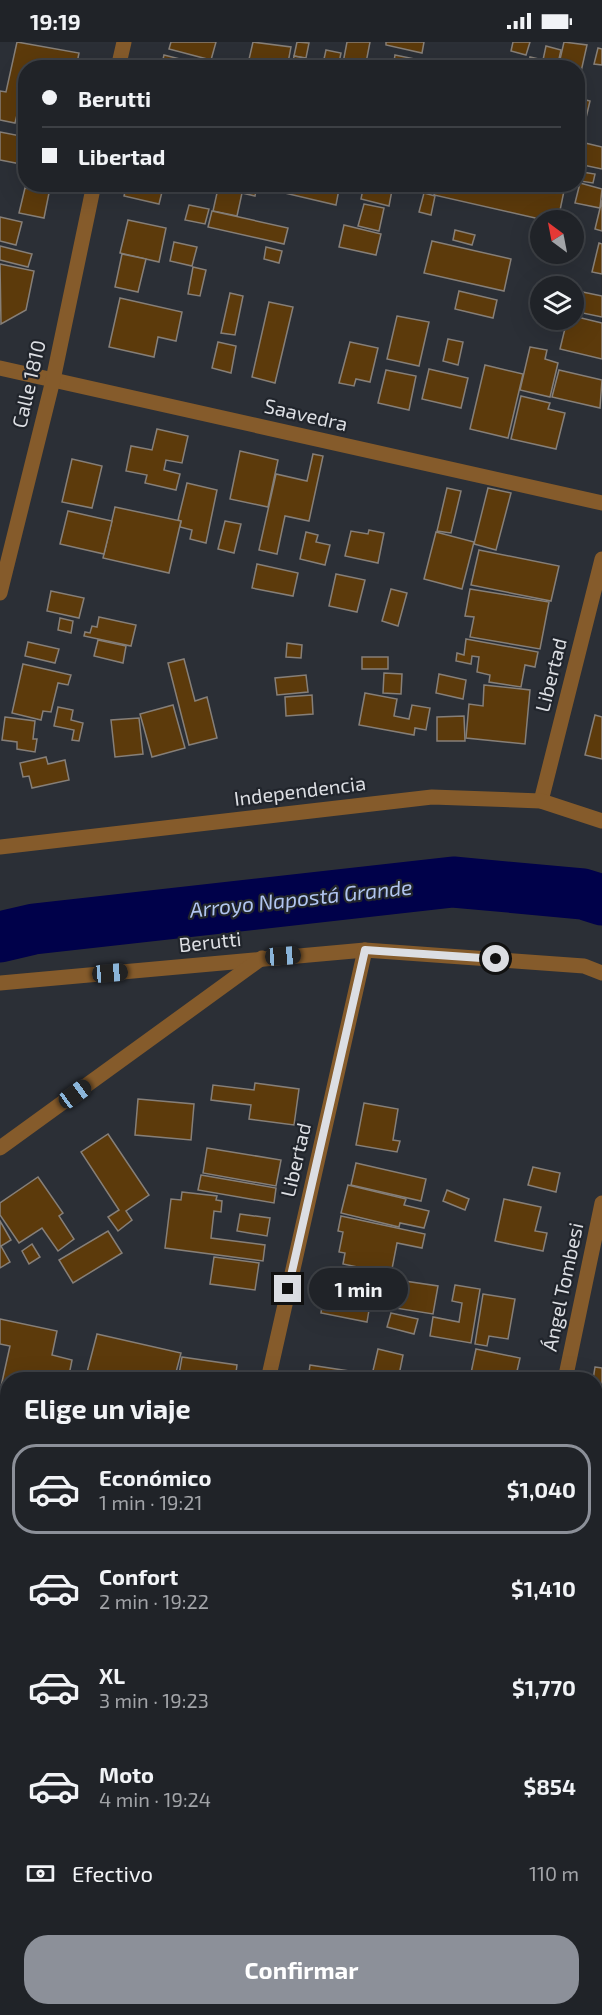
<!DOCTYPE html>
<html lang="es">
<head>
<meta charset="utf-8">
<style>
	body { margin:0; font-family:"Exo 2",sans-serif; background:#2d2f34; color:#f1f3f6; height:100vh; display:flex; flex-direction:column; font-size:22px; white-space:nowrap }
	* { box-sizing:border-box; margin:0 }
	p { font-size:20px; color:#a2a4a8 }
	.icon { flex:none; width:33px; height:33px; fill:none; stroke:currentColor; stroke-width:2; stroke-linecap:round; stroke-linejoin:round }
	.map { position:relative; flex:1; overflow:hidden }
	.side { position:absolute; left:0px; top:1330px; width:603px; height:644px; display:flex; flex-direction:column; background:#202328; border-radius:24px 24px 0 0; box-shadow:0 6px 24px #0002,0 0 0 2px #3d4045 }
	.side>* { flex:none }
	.top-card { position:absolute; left:18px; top:18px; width:567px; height:132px; border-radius:24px; box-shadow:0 6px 24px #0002,0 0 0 2px #3d4045; display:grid; align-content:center; height:132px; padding:0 24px; background:#202328 }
	.needle { width:39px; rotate:328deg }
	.tools { position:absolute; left:530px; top:168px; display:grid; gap:12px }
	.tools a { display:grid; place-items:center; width:54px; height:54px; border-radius:50%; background:#202328; box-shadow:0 6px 24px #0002,0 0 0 2px #3d4045; font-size:30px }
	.end { position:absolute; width:27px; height:27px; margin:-14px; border:8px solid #dcdee3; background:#111; box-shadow:0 0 0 3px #111 }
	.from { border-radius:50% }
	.bubble { position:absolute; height:42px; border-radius:21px; background:#202328; box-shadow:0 6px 24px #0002,0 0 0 2px #3d4045; font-size:20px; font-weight:700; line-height:42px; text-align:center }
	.car { position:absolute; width:18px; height:36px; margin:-18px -9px; border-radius:8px; box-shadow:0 0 4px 2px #0007; background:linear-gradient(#222 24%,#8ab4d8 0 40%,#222 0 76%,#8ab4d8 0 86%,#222 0) }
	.top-card b { display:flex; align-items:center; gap:21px; height:57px; font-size:22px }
	.top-card b+b { border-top:2px solid #3d4045 }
	.top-card i { width:15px; height:15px; background:#f1f3f6 }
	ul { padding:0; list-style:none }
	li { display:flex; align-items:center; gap:18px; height:90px; margin:0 12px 9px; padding:0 12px; border:3px solid transparent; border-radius:24px }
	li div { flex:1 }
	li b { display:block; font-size:22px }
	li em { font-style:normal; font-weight:700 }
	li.on { border-color:#8c9099 }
	li>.icon { width:54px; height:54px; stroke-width:1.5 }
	h2 { padding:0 24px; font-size:27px; line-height:72px }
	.pay { display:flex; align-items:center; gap:15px; height:66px; padding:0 24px; font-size:22px }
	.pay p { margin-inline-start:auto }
	.primary-button { display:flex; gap:12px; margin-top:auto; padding:12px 24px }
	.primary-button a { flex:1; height:69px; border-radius:24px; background:#8c9099; color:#fff; font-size:24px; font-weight:700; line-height:69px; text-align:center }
	.status { display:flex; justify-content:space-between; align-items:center; height:42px; padding:0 30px; background:#202328; direction:ltr }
	.status svg { height:16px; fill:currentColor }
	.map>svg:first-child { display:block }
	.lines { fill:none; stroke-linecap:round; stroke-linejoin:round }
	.river { stroke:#00014a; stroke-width:51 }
	.building { fill:#5c3a0b; stroke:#867f78; stroke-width:1.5 }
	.lane { stroke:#855b2b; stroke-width:15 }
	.street { stroke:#855b2b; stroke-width:15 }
	.route { stroke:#dcdee3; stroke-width:8 }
	.labels { text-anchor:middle; stroke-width:4.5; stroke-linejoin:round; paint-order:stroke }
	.street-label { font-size:20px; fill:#dcdee3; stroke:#21252c }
	.water-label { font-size:21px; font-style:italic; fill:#b1c5ef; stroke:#21252c }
</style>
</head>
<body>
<div class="status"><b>19:19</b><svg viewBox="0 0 49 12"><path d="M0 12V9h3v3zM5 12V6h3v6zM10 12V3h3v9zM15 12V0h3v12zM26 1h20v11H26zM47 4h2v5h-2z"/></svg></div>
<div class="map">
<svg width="602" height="1973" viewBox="0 0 602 1973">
	<rect width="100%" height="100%" fill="#2b2f36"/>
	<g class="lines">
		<!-- river -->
		<path class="river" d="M 0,895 L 34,887 L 453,840 L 583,852 L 602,858"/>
	</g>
	<!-- building -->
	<g class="building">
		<path d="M 17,0 L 79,11 L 76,26 L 26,26 L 26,80 L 19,78 L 23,65 L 19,65 L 15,81 L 0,78 L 0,49 L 6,50 Z"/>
		<path d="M 171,0 L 216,0 L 211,18 L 169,7 Z"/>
		<path d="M 253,0 L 291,5 L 287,26 L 247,26 Z"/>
		<path d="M 297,0 L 309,1 L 306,16 L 294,14 Z"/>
		<path d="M 347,0 L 370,0 L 365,26 L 342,26 Z"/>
		<path d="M 386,0 L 424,0 L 422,11 L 386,3 Z"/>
		<path d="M 513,0 L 530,0 L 526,13 L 511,9 Z"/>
		<path d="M 564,0 L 587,3 L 578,43 L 578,26 L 558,26 Z"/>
		<path d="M 546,4 L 561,8 L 557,26 L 528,26 L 530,15 L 543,18 Z"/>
		<path d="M 598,6 L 602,7 L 602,23 L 594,22 Z"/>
		<path d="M 326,8 L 341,11 L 338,26 L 322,26 Z"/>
		<path d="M 164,13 L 204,23 L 204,26 L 161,26 Z"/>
		<path d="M 395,13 L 420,18 L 419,26 L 393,26 Z"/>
		<path d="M 294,14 L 309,17 L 307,26 L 292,26 Z"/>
		<path d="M 578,56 L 590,59 L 581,97 L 578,96 Z"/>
		<path d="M 0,90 L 26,95 L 26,123 L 0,118 Z"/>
		<path d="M 581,100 L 602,105 L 602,127 L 578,122 Z"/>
		<path d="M 582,130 L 595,132 L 593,141 L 580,139 Z"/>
		<path d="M 580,141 L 602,147 L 600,166 L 575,161 Z"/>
		<path d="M 127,142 L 164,142 L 159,162 L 124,154 Z"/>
		<path d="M 219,142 L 257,142 L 255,154 L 242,151 L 237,174 L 213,169 Z"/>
		<path d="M 278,142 L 340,142 L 336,163 L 276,149 Z"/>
		<path d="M 364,142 L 393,143 L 389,164 L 361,157 Z"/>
		<path d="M 436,142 L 534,142 L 564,149 L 558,178 L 544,178 L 434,153 Z"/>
		<path d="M 25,146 L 49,151 L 44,176 L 19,171 Z"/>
		<path d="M 424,151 L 435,154 L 431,173 L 419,170 Z"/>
		<path d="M 602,158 L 602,189 L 595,187 Z"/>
		<path d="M 364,162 L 384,166 L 379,189 L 358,184 Z"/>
		<path d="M 189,163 L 209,167 L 205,182 L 185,178 Z"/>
		<path d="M 212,169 L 288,186 L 284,202 L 208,185 Z"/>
		<path d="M 0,175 L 22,180 L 16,203 L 0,199 Z"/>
		<path d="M 128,178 L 166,186 L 159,220 L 120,211 Z"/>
		<path d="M 344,183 L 381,192 L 376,213 L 339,205 Z"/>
		<path d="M 455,188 L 475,193 L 472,203 L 453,198 Z"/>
		<path d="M 432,199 L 511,217 L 504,249 L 424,231 Z"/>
		<path d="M 174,200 L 197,205 L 192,224 L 170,219 Z"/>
		<path d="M 599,201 L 602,202 L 602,232 L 592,230 Z"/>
		<path d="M 0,204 L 32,212 L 28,225 L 0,218 Z"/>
		<path d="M 266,205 L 282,209 L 279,221 L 264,217 Z"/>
		<path d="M 122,212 L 146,217 L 138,250 L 115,245 Z"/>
		<path d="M 0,222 L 34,229 L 26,268 L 1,282 Z"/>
		<path d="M 193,225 L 206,228 L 200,254 L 188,252 Z"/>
		<path d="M 573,248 L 602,254 L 602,275 L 573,269 Z"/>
		<path d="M 459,249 L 497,258 L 493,276 L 455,267 Z"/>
		<path d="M 230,251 L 243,254 L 235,293 L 221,291 Z"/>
		<path d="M 120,256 L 182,270 L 176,299 L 158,295 L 154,315 L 109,305 Z"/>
		<path d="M 269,260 L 293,265 L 275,341 L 252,335 Z"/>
		<path d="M 397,274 L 429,280 L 419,324 L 387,317 Z"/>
		<path d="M 573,274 L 602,281 L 602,317 L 560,307 L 567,278 L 573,278 Z"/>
		<path d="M 448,297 L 463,300 L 458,323 L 443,319 Z"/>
		<path d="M 218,300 L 236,304 L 231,331 L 212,326 Z"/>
		<path d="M 350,300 L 378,306 L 370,340 L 356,337 L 354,344 L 339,341 Z"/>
		<path d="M 530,305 L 547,308 L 545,317 L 558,321 L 550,355 L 520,348 Z"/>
		<path d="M 485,323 L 523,332 L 508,396 L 470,387 Z"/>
		<path d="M 429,327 L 468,336 L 461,366 L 422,357 Z"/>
		<path d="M 386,328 L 416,334 L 409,368 L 378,361 Z"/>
		<path d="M 559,328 L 602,338 L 600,366 L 552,355 Z"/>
		<path d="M 521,354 L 550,361 L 548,367 L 565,371 L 556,407 L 511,397 Z"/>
		<path d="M 157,387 L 188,394 L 182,421 L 166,418 L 164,428 L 180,432 L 176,448 L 145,441 L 147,433 L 126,429 L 131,404 L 152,408 Z"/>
		<path d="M 240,409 L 278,418 L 268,465 L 230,457 Z"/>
		<path d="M 313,412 L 323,414 L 309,479 L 285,474 L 277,512 L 259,508 L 276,432 L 307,439 Z"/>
		<path d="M 72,417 L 102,424 L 92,466 L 62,460 Z"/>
		<path d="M 187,441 L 217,448 L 206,501 L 190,497 L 192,488 L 180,485 L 181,479 L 178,478 Z"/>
		<path d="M 447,446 L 461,449 L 451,491 L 437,489 Z"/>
		<path d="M 488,446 L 511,451 L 496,508 L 474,502 Z"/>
		<path d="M 115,465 L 181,479 L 169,531 L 103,516 Z"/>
		<path d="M 68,469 L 112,479 L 104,512 L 60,502 Z"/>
		<path d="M 225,479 L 241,482 L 234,511 L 218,507 Z"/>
		<path d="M 369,488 L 384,491 L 378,521 L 345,514 L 351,489 L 368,492 Z"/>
		<path d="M 306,490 L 318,493 L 316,500 L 330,503 L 325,523 L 300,517 Z"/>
		<path d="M 436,490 L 474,500 L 462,547 L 424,537 Z"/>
		<path d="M 479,508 L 559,524 L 551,559 L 471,543 Z"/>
		<path d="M 257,522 L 298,531 L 293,554 L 252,546 Z"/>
		<path d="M 336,532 L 365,538 L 357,570 L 329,564 Z"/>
		<path d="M 391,547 L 407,551 L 398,584 L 382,579 Z"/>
		<path d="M 470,547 L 549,560 L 540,607 L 470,595 L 474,575 L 465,574 Z"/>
		<path d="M 51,549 L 84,556 L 79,576 L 47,569 Z"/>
		<path d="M 99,575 L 136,583 L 131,604 L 84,594 L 85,590 L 90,591 L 92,584 L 97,585 Z"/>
		<path d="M 60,576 L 73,579 L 71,591 L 58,588 Z"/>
		<path d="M 466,597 L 538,610 L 535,625 L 525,623 L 521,645 L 489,640 L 490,633 L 477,630 L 479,615 L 472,614 L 471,622 L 456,619 L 457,611 L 464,613 Z"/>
		<path d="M 98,598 L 126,604 L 123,621 L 94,614 Z"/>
		<path d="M 28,600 L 59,607 L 55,621 L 25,614 Z"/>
		<path d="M 287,601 L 302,603 L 301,616 L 286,615 Z"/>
		<rect x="362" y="615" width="26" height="12"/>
		<path d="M 184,617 L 195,659 L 207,655 L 217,696 L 189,703 L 168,621 Z"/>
		<path d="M 23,622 L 71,633 L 68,643 L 58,641 L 51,670 L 43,669 L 41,678 L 12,671 Z"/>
		<path d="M 384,631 L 402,632 L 401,652 L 383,651 Z"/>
		<path d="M 439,632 L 466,638 L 463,657 L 436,651 Z"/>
		<path d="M 306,633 L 308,650 L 277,653 L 275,636 Z"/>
		<path d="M 484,643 L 530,648 L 525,702 L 466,696 L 469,662 L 483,664 Z"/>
		<path d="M 365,651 L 397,657 L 394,674 L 409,677 L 412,663 L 430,666 L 426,688 L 415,686 L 414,693 L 359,683 Z"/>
		<path d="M 312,653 L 313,672 L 286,674 L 285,655 Z"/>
		<path d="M 173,663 L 185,706 L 152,715 L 140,672 Z"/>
		<path d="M 58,665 L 73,668 L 71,678 L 83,681 L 79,699 L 72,698 L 74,688 L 54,684 Z"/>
		<path d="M 595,673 L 602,675 L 602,717 L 585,713 Z"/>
		<path d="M 464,674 L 465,699 L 437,699 L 437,675 Z"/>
		<path d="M 5,675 L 35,679 L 33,697 L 37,697 L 35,710 L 17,707 L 17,700 L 2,698 Z"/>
		<path d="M 139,676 L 143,712 L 115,715 L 111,678 Z"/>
		<path d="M 46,715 L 48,722 L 65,718 L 69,738 L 32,746 L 29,734 L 23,735 L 20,721 Z"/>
		<path d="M 255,1041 L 299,1047 L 294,1083 L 249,1077 L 251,1063 L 211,1058 L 213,1043 L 254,1048 Z"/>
		<path d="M 138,1057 L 194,1062 L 191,1098 L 135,1093 Z"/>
		<path d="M 364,1061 L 398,1067 L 393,1098 L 400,1099 L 397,1110 L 356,1103 Z"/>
		<path d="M 108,1092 L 149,1153 L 126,1169 L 132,1178 L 118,1189 L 108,1175 L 119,1168 L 81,1110 Z"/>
		<path d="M 207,1106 L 281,1118 L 276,1144 L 203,1131 Z"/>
		<path d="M 356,1121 L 426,1137 L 421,1159 L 351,1143 Z"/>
		<path d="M 533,1125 L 560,1131 L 556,1150 L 528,1143 Z"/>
		<path d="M 201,1133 L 276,1146 L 274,1161 L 198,1148 Z"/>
		<path d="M 38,1135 L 63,1171 L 59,1174 L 74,1197 L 58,1209 L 42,1186 L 19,1201 L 0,1173 L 0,1161 Z"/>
		<path d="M 348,1143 L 406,1157 L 404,1163 L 429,1169 L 424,1186 L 400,1181 L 399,1185 L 341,1171 Z"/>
		<path d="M 447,1148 L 469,1157 L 465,1168 L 443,1159 Z"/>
		<path d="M 182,1150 L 217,1154 L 216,1158 L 222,1159 L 221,1170 L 214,1169 L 211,1196 L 265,1203 L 263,1219 L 165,1206 L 171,1157 L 181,1158 Z"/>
		<path d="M 504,1157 L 541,1165 L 535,1189 L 547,1191 L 543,1209 L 495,1199 Z"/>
		<path d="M 240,1172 L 270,1176 L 267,1194 L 237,1189 Z"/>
		<path d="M 341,1174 L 425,1192 L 422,1206 L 397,1201 L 391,1232 L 343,1222 L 345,1211 L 339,1210 L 343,1190 L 338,1189 Z"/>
		<path d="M 0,1179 L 11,1198 L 1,1204 L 10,1220 L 0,1226 Z"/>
		<path d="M 108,1189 L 122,1211 L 73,1241 L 59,1218 Z"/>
		<path d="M 32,1202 L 40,1215 L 29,1222 L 22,1209 Z"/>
		<path d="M 214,1215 L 259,1221 L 255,1248 L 210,1242 Z"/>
		<path d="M 328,1229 L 361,1235 L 359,1249 L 352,1248 L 350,1259 L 370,1262 L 367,1280 L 321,1271 Z"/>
		<path d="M 391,1237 L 438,1244 L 433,1272 L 395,1266 L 399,1248 L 390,1246 Z"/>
		<path d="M 455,1243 L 480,1247 L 471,1301 L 430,1294 L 433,1275 L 459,1280 L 462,1261 L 452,1259 Z"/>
		<path d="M 483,1252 L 515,1257 L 508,1297 L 489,1294 L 487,1304 L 475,1302 Z"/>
		<path d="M 391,1271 L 418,1277 L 414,1292 L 387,1285 Z"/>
		<path d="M 0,1277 L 57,1289 L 52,1313 L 72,1318 L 68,1338 L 8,1338 L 8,1399 L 0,1397 L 0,1349 L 10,1304 L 0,1302 Z"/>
		<path d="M 97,1292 L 181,1311 L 174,1338 L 85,1338 Z"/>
		<path d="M 378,1307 L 403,1313 L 398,1338 L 372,1333 Z"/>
		<path d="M 476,1307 L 520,1316 L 515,1338 L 453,1338 L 454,1332 L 470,1336 Z"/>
		<path d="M 182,1315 L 237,1323 L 235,1338 L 178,1338 Z"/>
		<path d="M 310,1323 L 362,1331 L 361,1338 L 308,1338 Z"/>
		<path d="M 595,1325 L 602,1326 L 602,1383 L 596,1382 L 596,1338 L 593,1338 Z"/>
		<path d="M 596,1398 L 602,1399 L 602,1434 L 596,1433 Z"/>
		<path d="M 596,1444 L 602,1445 L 602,1468 L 596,1467 Z"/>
		<path d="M 596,1472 L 602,1473 L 602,1526 L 596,1525 Z"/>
		<path d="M 0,1478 L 8,1480 L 8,1748 L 0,1747 Z"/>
		<path d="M 596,1625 L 602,1626 L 598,1664 L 596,1664 Z"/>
		<path d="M 596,1723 L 602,1725 L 602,1749 L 596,1748 Z"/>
		<path d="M 596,1750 L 602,1752 L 602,1792 L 596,1790 Z"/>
		<path d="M 168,1966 L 284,1966 L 282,1973 L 166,1973 Z"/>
		<path d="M 318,1966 L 342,1966 L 340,1973 L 316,1973 Z"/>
		<path d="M 387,1966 L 427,1966 L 425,1973 L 386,1973 Z"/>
	</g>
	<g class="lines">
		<!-- lane -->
		<g class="lane">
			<path d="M 0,1801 L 8,1805"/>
			<path d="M 19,1973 L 21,1966"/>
		</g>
		<!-- street -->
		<g class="street">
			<path d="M 118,26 L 124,0"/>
			<path d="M 0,326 L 602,461"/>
			<path d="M 0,551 L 53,338 L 94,142"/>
			<path d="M 541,759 L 602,517"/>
			<path d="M 0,805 L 432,755 L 541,759 L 602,779"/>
			<path d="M 0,941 L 365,908 L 584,924 L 602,931"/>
			<path d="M 0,1106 L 262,916"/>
			<path d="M 268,1338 L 365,908"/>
			<path d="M 565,1338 L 602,1161"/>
			<path d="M 0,1450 L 8,1452"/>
			<path d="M 596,1569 L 602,1571"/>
			<path d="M 127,1973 L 129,1966"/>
		</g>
	</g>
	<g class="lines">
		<!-- route -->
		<path class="route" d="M 288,1247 L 365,908 L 496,917"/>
	</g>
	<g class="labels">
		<!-- street labels -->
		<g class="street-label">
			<text transform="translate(29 342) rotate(-77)" y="7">Calle 1810</text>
			<text transform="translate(306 373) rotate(13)" y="7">Saavedra</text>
			<text transform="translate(551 633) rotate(-76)" y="7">Libertad</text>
			<text transform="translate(300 749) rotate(-7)" y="7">Independencia</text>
			<text transform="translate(210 900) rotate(-6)" y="7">Berutti</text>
			<text transform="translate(296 1118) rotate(-77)" y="7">Libertad</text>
			<text transform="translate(563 1245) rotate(-78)" y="7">Ángel Tombesi</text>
		</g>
		<!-- water labels -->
		<g class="water-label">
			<text transform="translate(301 857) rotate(-6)" y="7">Arroyo Napostá Grande</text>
		</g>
	</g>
</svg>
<div class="tools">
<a><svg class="needle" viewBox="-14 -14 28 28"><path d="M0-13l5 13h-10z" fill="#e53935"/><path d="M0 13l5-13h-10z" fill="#a2a4a8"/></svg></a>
<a><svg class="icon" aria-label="layers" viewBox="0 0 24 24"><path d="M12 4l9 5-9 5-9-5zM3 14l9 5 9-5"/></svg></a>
</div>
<i class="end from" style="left:496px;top:917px"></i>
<i class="end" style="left:288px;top:1247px"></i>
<div class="bubble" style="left:309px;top:1226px;width:99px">1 min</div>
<i class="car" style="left:283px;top:914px;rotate:86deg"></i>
<i class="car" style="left:110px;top:931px;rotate:85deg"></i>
<i class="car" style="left:75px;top:1052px;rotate:54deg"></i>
<div class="top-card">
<b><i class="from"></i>Berutti</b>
<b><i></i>Libertad</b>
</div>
<section class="side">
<h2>Elige un viaje</h2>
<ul>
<li class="on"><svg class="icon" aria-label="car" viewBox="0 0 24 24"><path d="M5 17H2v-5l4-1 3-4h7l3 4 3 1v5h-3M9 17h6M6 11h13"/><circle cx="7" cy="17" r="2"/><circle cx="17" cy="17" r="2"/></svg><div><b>Económico</b><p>1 min · 19:21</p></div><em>$1,040</em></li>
<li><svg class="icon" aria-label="car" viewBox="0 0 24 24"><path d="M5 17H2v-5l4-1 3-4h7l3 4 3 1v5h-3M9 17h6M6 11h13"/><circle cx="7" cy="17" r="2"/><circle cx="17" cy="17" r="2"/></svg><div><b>Confort</b><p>2 min · 19:22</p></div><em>$1,410</em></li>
<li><svg class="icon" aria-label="car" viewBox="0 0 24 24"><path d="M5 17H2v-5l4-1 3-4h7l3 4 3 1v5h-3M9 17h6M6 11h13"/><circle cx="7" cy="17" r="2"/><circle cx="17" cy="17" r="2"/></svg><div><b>XL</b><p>3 min · 19:23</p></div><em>$1,770</em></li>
<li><svg class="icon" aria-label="car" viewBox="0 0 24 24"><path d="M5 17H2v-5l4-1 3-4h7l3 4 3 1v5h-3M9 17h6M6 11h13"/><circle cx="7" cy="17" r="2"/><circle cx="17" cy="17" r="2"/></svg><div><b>Moto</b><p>4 min · 19:24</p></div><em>$854</em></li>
</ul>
<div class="pay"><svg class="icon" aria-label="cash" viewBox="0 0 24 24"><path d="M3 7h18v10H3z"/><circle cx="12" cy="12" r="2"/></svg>Efectivo<p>110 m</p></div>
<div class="primary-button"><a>Confirmar</a></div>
</section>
</div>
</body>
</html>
